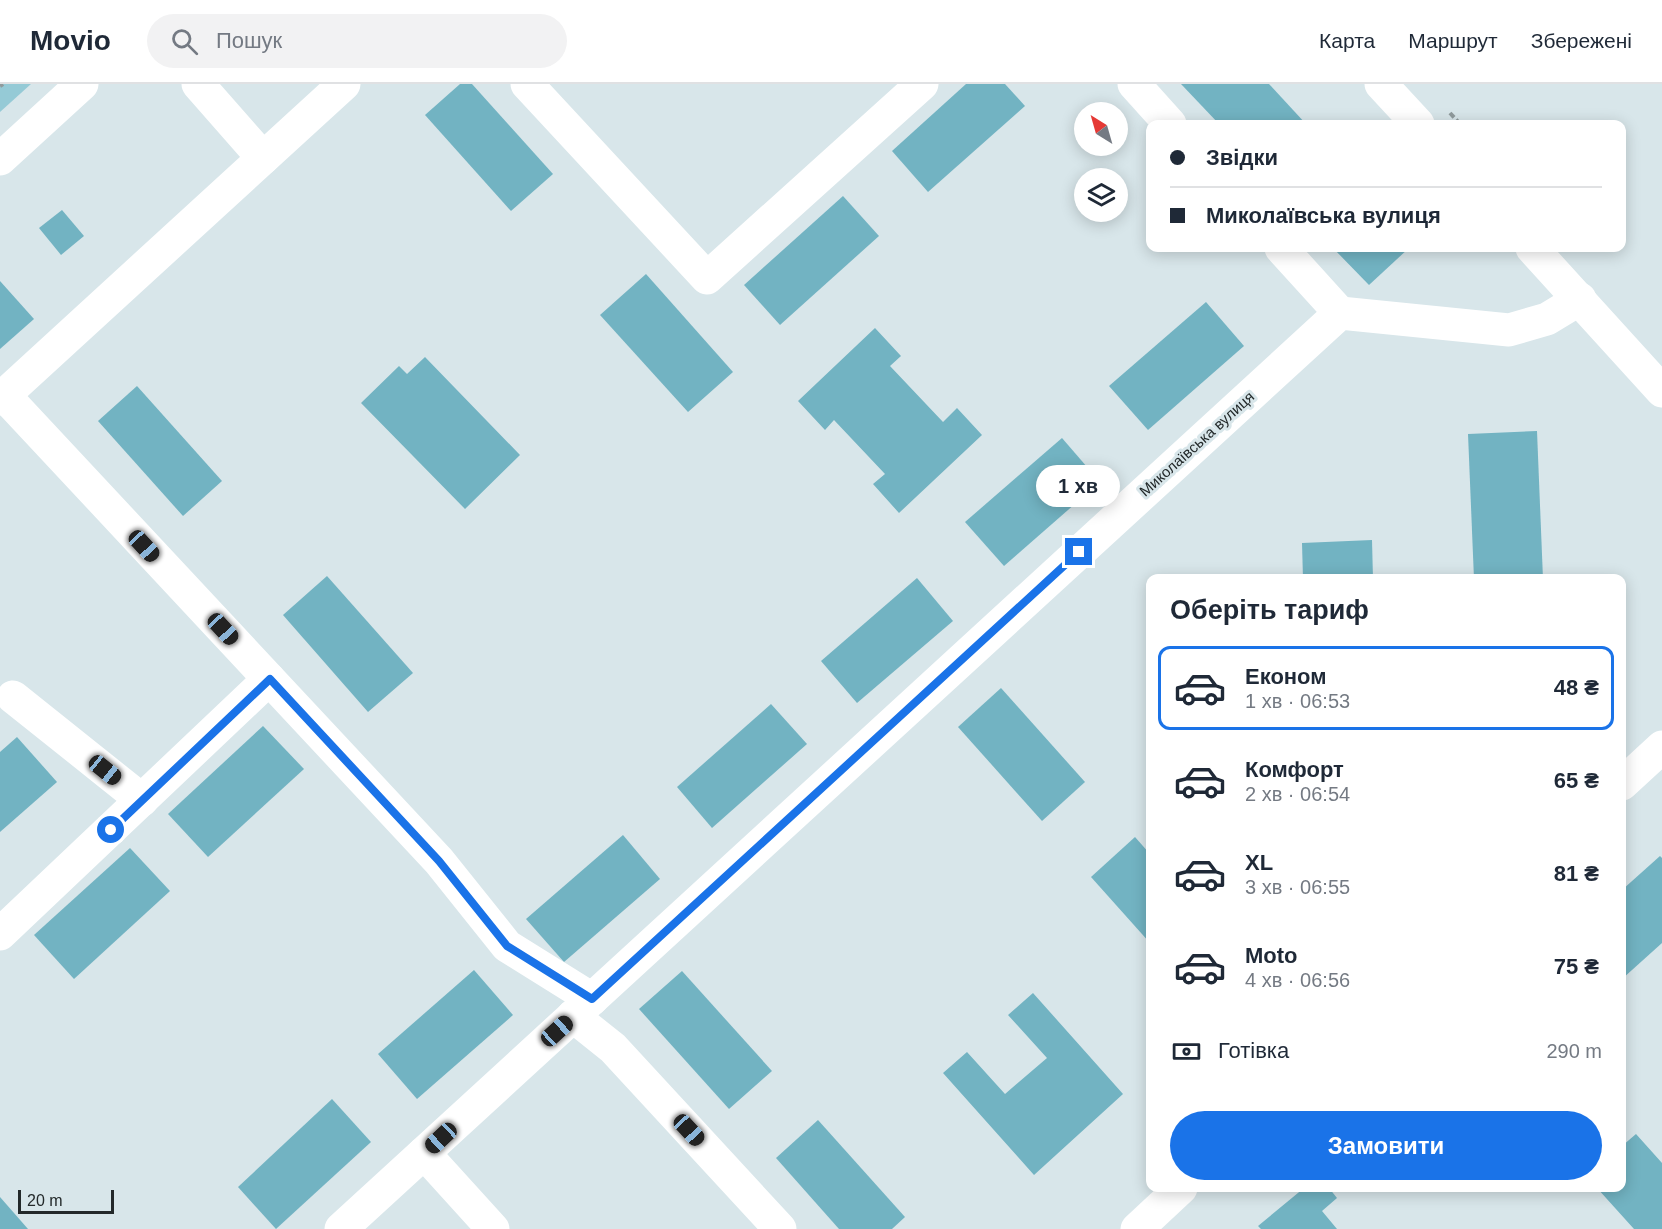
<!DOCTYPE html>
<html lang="uk">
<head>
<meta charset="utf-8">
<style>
	body { margin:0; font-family:Arial,sans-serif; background:#f2f2f3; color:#1f2937; height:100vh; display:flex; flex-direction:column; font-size:22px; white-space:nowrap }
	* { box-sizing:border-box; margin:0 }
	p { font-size:20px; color:#747a83 }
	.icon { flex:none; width:33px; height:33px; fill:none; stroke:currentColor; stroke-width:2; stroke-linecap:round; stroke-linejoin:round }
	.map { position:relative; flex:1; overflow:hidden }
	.panel { position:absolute; left:1146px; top:490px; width:480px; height:618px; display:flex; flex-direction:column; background:#fff; border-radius:12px; box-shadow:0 3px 15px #0003 }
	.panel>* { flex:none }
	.top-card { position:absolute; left:1146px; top:36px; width:480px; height:132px; border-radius:12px; box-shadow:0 3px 15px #0003; display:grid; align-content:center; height:132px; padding:0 24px; background:#fff }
	.needle { width:39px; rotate:323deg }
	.tools { position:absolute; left:1074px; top:18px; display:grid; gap:12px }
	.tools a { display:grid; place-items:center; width:54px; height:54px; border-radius:50%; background:#fff; box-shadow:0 3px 15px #0003; font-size:30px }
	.scale { position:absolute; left:18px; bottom:15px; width:96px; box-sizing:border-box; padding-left:6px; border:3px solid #23292a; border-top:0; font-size:16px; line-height:21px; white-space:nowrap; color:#23292a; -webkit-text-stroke:4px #d8e6ea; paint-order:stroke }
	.end { position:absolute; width:27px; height:27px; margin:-14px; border:8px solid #1a73e8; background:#fff; box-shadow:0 0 0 3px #fff }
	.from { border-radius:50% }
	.bubble { position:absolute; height:42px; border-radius:21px; background:#fff; box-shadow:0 3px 15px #0003; font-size:20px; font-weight:700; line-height:42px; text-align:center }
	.car { position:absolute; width:18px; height:36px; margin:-18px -9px; border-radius:8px; box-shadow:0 0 4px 2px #0007; background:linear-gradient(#222 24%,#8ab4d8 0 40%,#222 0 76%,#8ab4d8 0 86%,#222 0) }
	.top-card b { display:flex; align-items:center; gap:21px; height:57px; font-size:22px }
	.top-card b+b { border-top:2px solid #e0e1e3 }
	.top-card i { width:15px; height:15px; background:#1f2937 }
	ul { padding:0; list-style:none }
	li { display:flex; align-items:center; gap:18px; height:84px; margin:0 12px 9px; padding:0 12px; border:3px solid transparent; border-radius:12px }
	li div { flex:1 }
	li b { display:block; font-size:22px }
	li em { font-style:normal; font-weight:700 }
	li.current { border-color:#1a73e8 }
	li>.icon { width:54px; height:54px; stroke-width:1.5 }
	h2 { padding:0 24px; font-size:27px; line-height:72px }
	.pay { display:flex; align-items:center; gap:15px; height:66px; padding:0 24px; font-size:22px }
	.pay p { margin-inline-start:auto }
	.cta { display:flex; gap:12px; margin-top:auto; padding:12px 24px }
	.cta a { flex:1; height:69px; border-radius:36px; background:#1a73e8; color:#fff; font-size:24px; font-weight:700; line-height:69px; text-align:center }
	header { display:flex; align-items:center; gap:36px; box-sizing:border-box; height:84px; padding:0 30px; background:#fff; border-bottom:2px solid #e0e1e3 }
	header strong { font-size:28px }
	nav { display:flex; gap:33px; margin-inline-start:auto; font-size:21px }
	.search { width:420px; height:54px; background:#f2f2f3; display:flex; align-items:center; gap:15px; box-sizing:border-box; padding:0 21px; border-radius:33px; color:#747a83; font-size:22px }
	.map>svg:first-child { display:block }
	.green { fill:#95cad6 }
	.building { fill:#72b3c2 }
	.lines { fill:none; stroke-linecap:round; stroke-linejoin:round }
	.path { stroke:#909b9d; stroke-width:4; stroke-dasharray:6 3; stroke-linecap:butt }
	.minor { stroke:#fff; stroke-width:33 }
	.route { stroke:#1a73e8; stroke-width:8 }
	.labels { text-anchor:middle; stroke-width:6; stroke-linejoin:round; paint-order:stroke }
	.street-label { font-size:15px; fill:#23292a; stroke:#d8e6ea }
</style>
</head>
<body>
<header>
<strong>Movio</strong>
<div class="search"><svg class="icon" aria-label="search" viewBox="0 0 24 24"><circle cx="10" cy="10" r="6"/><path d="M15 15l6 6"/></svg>Пошук</div>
<nav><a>Карта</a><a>Маршрут</a><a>Збережені</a></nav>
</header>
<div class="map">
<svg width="1662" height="1145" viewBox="0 0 1662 1145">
	<rect width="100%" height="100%" fill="#d8e6ea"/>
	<!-- green -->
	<path class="green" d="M 0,0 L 31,0 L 0,28 Z"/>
	<!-- building -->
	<g class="building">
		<path d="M 460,0 L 472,0 L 553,90 L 511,127 L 425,31 Z"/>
		<path d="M 966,0 L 1005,0 L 1025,22 L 928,108 L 892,67 Z"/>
		<path d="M 1181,0 L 1269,0 L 1306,40 L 1219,40 Z"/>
		<path d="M 843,112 L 879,152 L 780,241 L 744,201 Z"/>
		<path d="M 62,126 L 84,152 L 61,171 L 39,144 Z"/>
		<path d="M 1333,164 L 1409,164 L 1369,201 Z"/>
		<path d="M 646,190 L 733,288 L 688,328 L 600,231 Z"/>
		<path d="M 0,197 L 34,235 L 0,265 Z"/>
		<path d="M 1206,218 L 1244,262 L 1148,346 L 1109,302 Z"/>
		<path d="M 875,244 L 901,272 L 890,282 L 943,338 L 957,324 L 982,351 L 899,429 L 873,400 L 885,390 L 834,336 L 825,346 L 798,317 Z"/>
		<path d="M 425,273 L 520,371 L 465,425 L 361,319 L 399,282 L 407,290 Z"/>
		<path d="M 137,302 L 222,397 L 183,432 L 98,337 Z"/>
		<path d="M 1537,347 L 1543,495 L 1474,495 L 1468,350 Z"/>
		<path d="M 1062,354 L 1100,398 L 1004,482 L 965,438 Z"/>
		<path d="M 1372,456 L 1373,495 L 1303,495 L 1302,459 Z"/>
		<path d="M 327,492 L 413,589 L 368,628 L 283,531 Z"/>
		<path d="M 917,494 L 953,537 L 857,619 L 821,577 Z"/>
		<path d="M 1001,604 L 1085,698 L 1042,737 L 958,643 Z"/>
		<path d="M 771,620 L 807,660 L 712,744 L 677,703 Z"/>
		<path d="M 263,642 L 304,685 L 208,773 L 168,730 Z"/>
		<path d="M 17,653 L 57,698 L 0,748 L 0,668 Z"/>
		<path d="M 623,751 L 660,795 L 564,878 L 526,835 Z"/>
		<path d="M 1135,753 L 1150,770 L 1150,859 L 1091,793 Z"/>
		<path d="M 130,764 L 170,807 L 74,895 L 34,851 Z"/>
		<path d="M 1660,772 L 1662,774 L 1662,859 L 1622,895 L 1622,806 Z"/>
		<path d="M 474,886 L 513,931 L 417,1015 L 378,970 Z"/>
		<path d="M 682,887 L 772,987 L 729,1025 L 639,925 Z"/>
		<path d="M 1033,909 L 1123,1010 L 1034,1091 L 943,989 L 967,968 L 1005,1010 L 1047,974 L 1008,931 Z"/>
		<path d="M 332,1015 L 371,1058 L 276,1145 L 238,1103 Z"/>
		<path d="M 818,1036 L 905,1133 L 892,1145 L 839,1145 L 776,1074 Z"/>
		<path d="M 1636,1050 L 1662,1079 L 1662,1145 L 1634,1145 L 1597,1104 L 1622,1104 L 1622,1062 Z"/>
		<path d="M 1304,1104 L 1329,1104 L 1337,1114 L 1322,1127 L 1337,1145 L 1261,1145 L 1258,1142 Z"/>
		<path d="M 0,1113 L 28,1145 L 0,1145 Z"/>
	</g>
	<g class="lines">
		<!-- path -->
		<g class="path">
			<path d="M 0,2 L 3,0"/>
			<path d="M 1450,29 L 1460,40"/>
		</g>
		<!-- minor -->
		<g class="minor">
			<path d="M 198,0 L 263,74"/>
			<path d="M 527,0 L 707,194 L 922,0"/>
			<path d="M 1134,0 L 1170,40"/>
			<path d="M 1381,0 L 1418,40"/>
			<path d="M 0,75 L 82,0"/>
			<path d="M 1281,164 L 1340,229"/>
			<path d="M 1532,164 L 1662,307"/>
			<path d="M 4,311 L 439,777 L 507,862 L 592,915"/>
			<path d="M 0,315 L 344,0"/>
			<path d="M 13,613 L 142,716"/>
			<path d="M 1622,700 L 1662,663"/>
			<path d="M 0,850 L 269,595"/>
			<path d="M 573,932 L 613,964 L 780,1145"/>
			<path d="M 424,1069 L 493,1145"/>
			<path d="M 341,1145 L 1340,229 L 1509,246 L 1547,235 L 1580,215"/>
			<path d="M 1137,1145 L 1181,1104"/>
		</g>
	</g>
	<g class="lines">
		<!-- route -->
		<path class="route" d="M 111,746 L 270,595 L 439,777 L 507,862 L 592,915 L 1079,468"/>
	</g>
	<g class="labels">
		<!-- street labels -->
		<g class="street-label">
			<text transform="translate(1197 360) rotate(-42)" y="5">Миколаївська вулиця</text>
		</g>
	</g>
</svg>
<div class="tools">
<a><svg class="needle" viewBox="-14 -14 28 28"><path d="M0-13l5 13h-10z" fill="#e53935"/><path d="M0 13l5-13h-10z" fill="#747a83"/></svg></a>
<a><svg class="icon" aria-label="layers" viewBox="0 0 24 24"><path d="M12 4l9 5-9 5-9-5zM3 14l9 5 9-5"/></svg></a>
</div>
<div class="scale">20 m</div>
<i class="end from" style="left:111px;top:746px"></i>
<i class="end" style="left:1079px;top:468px"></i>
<div class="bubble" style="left:1036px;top:381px;width:84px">1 хв</div>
<i class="car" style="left:144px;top:462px;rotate:137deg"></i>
<i class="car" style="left:223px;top:545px;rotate:137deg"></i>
<i class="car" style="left:105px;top:686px;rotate:129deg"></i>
<i class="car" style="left:557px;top:947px;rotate:48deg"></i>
<i class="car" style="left:689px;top:1046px;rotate:137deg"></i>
<i class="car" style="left:441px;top:1054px;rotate:227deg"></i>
<div class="top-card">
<b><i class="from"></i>Звідки</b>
<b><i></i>Миколаївська вулиця</b>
</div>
<section class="panel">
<h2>Оберіть тариф</h2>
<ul>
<li class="current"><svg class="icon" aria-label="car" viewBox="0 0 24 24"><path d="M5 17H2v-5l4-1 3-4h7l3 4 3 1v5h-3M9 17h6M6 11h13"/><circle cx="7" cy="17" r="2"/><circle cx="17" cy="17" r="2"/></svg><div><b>Економ</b><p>1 хв · 06:53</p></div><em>48 ₴</em></li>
<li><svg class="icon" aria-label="car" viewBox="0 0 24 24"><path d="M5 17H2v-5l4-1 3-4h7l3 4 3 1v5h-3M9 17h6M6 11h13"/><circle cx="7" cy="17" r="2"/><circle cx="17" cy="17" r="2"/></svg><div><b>Комфорт</b><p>2 хв · 06:54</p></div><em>65 ₴</em></li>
<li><svg class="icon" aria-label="car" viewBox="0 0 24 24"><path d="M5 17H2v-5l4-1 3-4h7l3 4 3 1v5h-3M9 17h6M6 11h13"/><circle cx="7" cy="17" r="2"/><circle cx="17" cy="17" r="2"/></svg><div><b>XL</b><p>3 хв · 06:55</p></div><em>81 ₴</em></li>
<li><svg class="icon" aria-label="car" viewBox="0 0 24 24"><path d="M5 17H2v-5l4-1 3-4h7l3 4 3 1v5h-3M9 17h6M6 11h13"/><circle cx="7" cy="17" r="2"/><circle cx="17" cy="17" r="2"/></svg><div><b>Moto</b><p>4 хв · 06:56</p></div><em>75 ₴</em></li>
</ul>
<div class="pay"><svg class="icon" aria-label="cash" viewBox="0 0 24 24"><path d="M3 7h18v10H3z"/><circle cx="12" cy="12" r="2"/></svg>Готівка<p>290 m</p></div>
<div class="cta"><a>Замовити</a></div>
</section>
</div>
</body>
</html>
